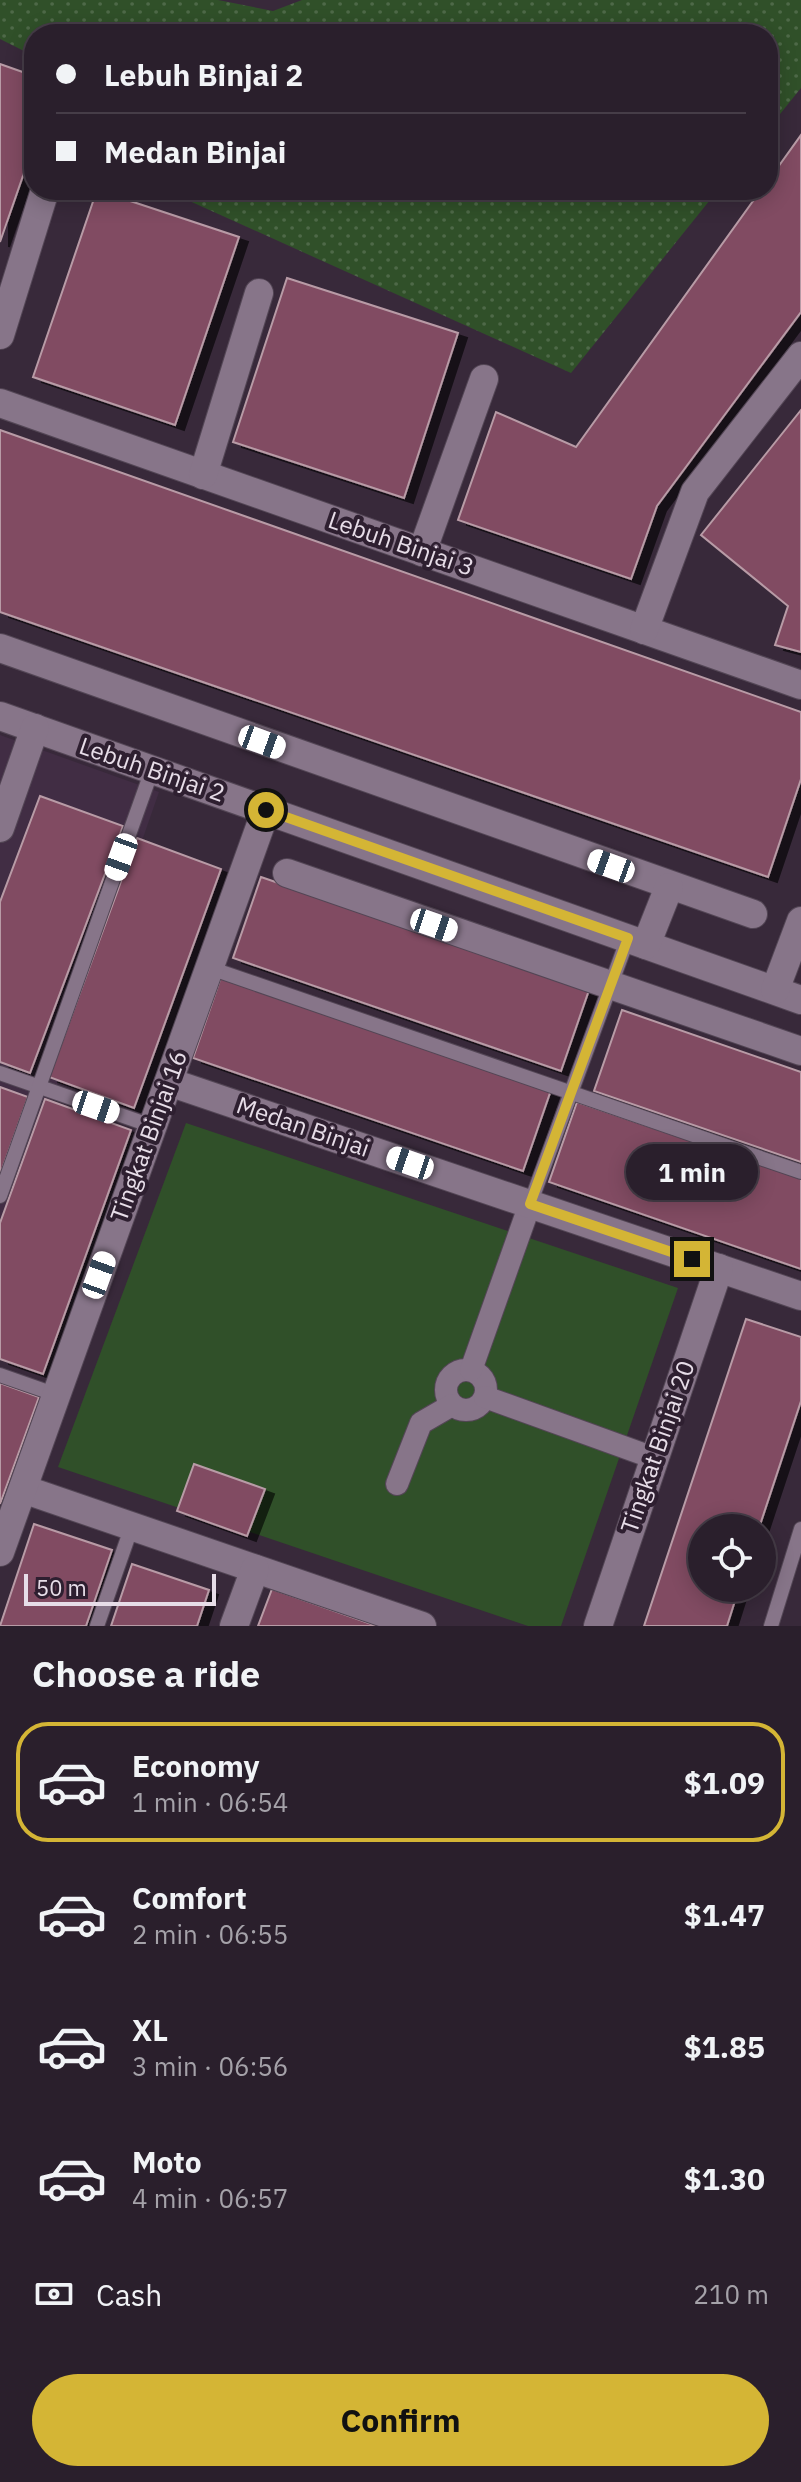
<!DOCTYPE html>
<html lang="en">
<head>
<meta charset="utf-8">
<style>
	body { margin:0; font-family:"IBM Plex Sans",sans-serif; background:#362c38; color:#f1f3f6; height:100vh; display:flex; flex-direction:column; font-size:30px; white-space:nowrap }
	* { box-sizing:border-box; margin:0 }
	p { font-size:26px; color:#a5a2a9 }
	.icon { flex:none; width:44px; height:44px; fill:none; stroke:currentColor; stroke-width:2; stroke-linecap:round; stroke-linejoin:round }
	.map { position:relative; height:1626px; overflow:hidden }
	.panel { display:flex; flex-direction:column; background:#2a1f2c; flex:1 }
	.panel>* { flex:none }
	.guide { position:absolute; left:24px; top:24px; width:754px; height:176px; border-radius:32px; box-shadow:0 4px 20px #0003,0 0 0 2px #463d48; display:grid; align-content:center; height:176px; padding:0 32px; background:#2a1f2c }
	.tools { position:absolute; left:688px; top:1514px; display:grid; gap:16px }
	.tools a { display:grid; place-items:center; width:88px; height:88px; border-radius:50%; background:#2a1f2c; box-shadow:0 4px 20px #0003,0 0 0 2px #463d48; font-size:40px }
	.scale { position:absolute; left:24px; bottom:20px; width:192px; box-sizing:border-box; padding-left:8px; border:4px solid #e7dde8; border-top:0; font-size:22px; line-height:28px; white-space:nowrap; color:#e7dde8; -webkit-text-stroke:6px #2e1f30; paint-order:stroke }
	.end { position:absolute; width:36px; height:36px; margin:-18px; border:10px solid #d4b535; background:#111; box-shadow:0 0 0 4px #111 }
	.from { border-radius:50% }
	.bubble { position:absolute; height:56px; border-radius:28px; background:#2a1f2c; box-shadow:0 4px 20px #0003,0 0 0 2px #463d48; font-size:26px; font-weight:700; line-height:56px; text-align:center }
	.car { position:absolute; width:24px; height:48px; margin:-24px -12px; border-radius:10px; box-shadow:0 0 6px 2px #0007; background:linear-gradient(#fff 24%,#345 0 40%,#fff 0 76%,#345 0 86%,#fff 0) }
	.guide b { display:flex; align-items:center; gap:28px; height:76px; font-size:30px }
	.guide b+b { border-top:2px solid #463d48 }
	.guide i { width:20px; height:20px; background:#f1f3f6 }
	ul { padding:0; list-style:none }
	li { display:flex; align-items:center; gap:24px; height:120px; margin:0 16px 12px; padding:0 16px; border:4px solid transparent; border-radius:32px }
	li div { flex:1 }
	li b { display:block; font-size:30px }
	li em { font-style:normal; font-weight:700 }
	li.selected { border-color:#d4b535 }
	li>.icon { width:72px; height:72px; stroke-width:1.5 }
	h2 { padding:0 32px; font-size:36px; line-height:96px }
	.pay { display:flex; align-items:center; gap:20px; height:88px; padding:0 32px; font-size:30px }
	.pay p { margin-inline-start:auto }
	.cta { display:flex; gap:16px; margin-top:auto; padding:16px 32px }
	.cta a { flex:1; height:92px; border-radius:48px; background:#d4b535; color:#111; font-size:32px; font-weight:700; line-height:92px; text-align:center }
	.map>svg:first-child { display:block }
	.built { fill:#412d44 }
	.grass { fill:url(#grass-dots) }
	.park { fill:#305029 }
	.building { fill:#814b62; stroke:#b89ba6; stroke-width:2; filter:url(#shadow) }
	.lines { fill:none; stroke-linecap:round; stroke-linejoin:round }
	.service-casing { stroke:#534655; stroke-width:16 }
	.pedestrian-casing { stroke:#534655; stroke-width:24 }
	.minor-casing { stroke:#534655; stroke-width:30 }
	.service { stroke:#877589; stroke-width:14 }
	.pedestrian { stroke:#877589; stroke-width:22 }
	.minor { stroke:#877589; stroke-width:28 }
	.route { stroke:#d4b535; stroke-width:10 }
	.labels { text-anchor:middle; stroke-width:8; stroke-linejoin:round; paint-order:stroke }
	.street-label { font-size:24px; fill:#e7dde8; stroke:#2e1f30 }
</style>
</head>
<body>
<div class="map">
<svg width="801" height="1626" viewBox="0 0 801 1626">
	<defs>
		<pattern id="grass-dots" width="8" height="8" patternUnits="userSpaceOnUse" patternTransform="scale(2)"><rect width="8" height="8" fill="#305029"/><path d="M2 2h.1M6 6h.1" fill="none" stroke="#4e6948" stroke-width="1.8" stroke-linecap="round"/></pattern>
		<filter id="shadow"><feDropShadow dx="9" dy="5" stdDeviation="0" flood-color="#0009"/></filter>
	</defs>
	<rect width="100%" height="100%" fill="#38293a"/>
	<!-- built -->
	<path class="built" d="M 0,735 L 159,792 L 0,1248 Z"/>
	<!-- grass -->
	<g class="grass">
		<path d="M 0,0 L 218,0 L 273,11 L 302,0 L 801,0 L 801,88 L 768,129 L 768,34 L 34,34 L 34,56 L 0,39 Z"/>
		<path d="M 165,190 L 718,190 L 571,373 Z"/>
	</g>
	<!-- park -->
	<path class="park" d="M 186,1123 L 678,1288 L 561,1626 L 528,1626 L 58,1467 Z"/>
	<!-- building -->
	<g class="building">
		<path d="M 0,64 L 34,76 L 34,144 L 0,242 Z"/>
		<path d="M 801,135 L 801,312 L 657,506 L 631,579 L 458,520 L 496,412 L 576,447 L 761,190 L 768,190 L 768,181 Z"/>
		<path d="M 97,190 L 239,237 L 175,425 L 33,377 Z"/>
		<path d="M 287,278 L 458,333 L 404,498 L 233,442 Z"/>
		<path d="M 801,410 L 801,652 L 775,645 L 788,606 L 701,535 Z"/>
		<path d="M 0,430 L 801,712 L 801,779 L 768,877 L 0,612 Z"/>
		<path d="M 40,796 L 123,826 L 30,1073 L 0,1062 L 0,902 Z"/>
		<path d="M 137,838 L 221,869 L 134,1108 L 49,1077 Z"/>
		<path d="M 261,877 L 589,990 L 561,1071 L 233,958 Z"/>
		<path d="M 221,977 L 551,1090 L 523,1171 L 193,1058 Z"/>
		<path d="M 622,1010 L 801,1072 L 801,1162 L 594,1091 Z"/>
		<path d="M 0,1087 L 28,1097 L 0,1175 Z"/>
		<path d="M 45,1099 L 131,1130 L 43,1374 L 0,1359 L 0,1223 Z"/>
		<path d="M 577,1102 L 801,1178 L 801,1269 L 549,1182 Z"/>
		<path d="M 746,1319 L 801,1337 L 801,1401 L 759,1528 L 702,1528 L 702,1588 L 739,1588 L 727,1626 L 644,1626 Z"/>
		<path d="M 0,1383 L 39,1397 L 0,1504 Z"/>
		<path d="M 194,1464 L 265,1489 L 247,1536 L 177,1511 Z"/>
		<path d="M 34,1524 L 112,1550 L 86,1626 L 0,1626 Z"/>
		<path d="M 132,1564 L 209,1590 L 197,1626 L 111,1626 Z"/>
		<path d="M 272,1589 L 377,1626 L 258,1626 Z"/>
	</g>
	<g class="lines">
		<defs>
			<g id="service">
				<path d="M 210,968 L 801,1172"/>
				<path d="M 0,1073 L 152,1126"/>
				<path d="M 0,1196 L 152,770"/>
				<path d="M 530,1204 L 628,938"/>
				<path d="M 0,1375 L 57,1395"/>
				<path d="M 97,1626 L 132,1526"/>
				<path d="M 771,1626 L 801,1529"/>
			</g>
			<g id="pedestrian">
				<circle cx="466" cy="1390" r="20"/>
				<path d="M 471,1370 L 530,1204"/>
				<path d="M 485,1397 L 654,1458"/>
				<path d="M 397,1484 L 421,1423 L 452,1405"/>
			</g>
			<g id="minor">
				<path d="M 0,335 L 45,190"/>
				<path d="M 0,403 L 801,685"/>
				<path d="M 203,475 L 259,293"/>
				<path d="M 422,552 L 484,379"/>
				<path d="M 644,630 L 695,492 L 801,356"/>
				<path d="M 0,648 L 753,914"/>
				<path d="M 0,716 L 801,1000"/>
				<path d="M 0,828 L 35,728"/>
				<path d="M 287,873 L 801,1051"/>
				<path d="M 646,945 L 669,887"/>
				<path d="M 775,990 L 801,921"/>
				<path d="M 169,1082 L 801,1296"/>
				<path d="M 23,1489 L 422,1626"/>
				<path d="M 0,1552 L 266,810"/>
				<path d="M 234,1626 L 255,1569"/>
				<path d="M 598,1626 L 719,1268"/>
			</g>
		</defs>
		<!-- service casing -->
		<use href="#service" class="service-casing"/>
		<!-- pedestrian casing -->
		<use href="#pedestrian" class="pedestrian-casing"/>
		<!-- minor casing -->
		<use href="#minor" class="minor-casing"/>
		<!-- service -->
		<use href="#service" class="service"/>
		<!-- pedestrian -->
		<use href="#pedestrian" class="pedestrian"/>
		<!-- minor -->
		<use href="#minor" class="minor"/>
	</g>
	<g class="lines">
		<!-- route -->
		<path class="route" d="M 266,810 L 628,938 L 530,1204 L 692,1259"/>
	</g>
	<g class="labels">
		<!-- street labels -->
		<g class="street-label">
			<text transform="translate(401 544) rotate(19)" y="8">Lebuh Binjai 3</text>
			<text transform="translate(152 770) rotate(19)" y="8">Lebuh Binjai 2</text>
			<text transform="translate(303 1127) rotate(19)" y="8">Medan Binjai</text>
			<text transform="translate(149 1136) rotate(-70)" y="8">Tingkat Binjai 16</text>
			<text transform="translate(658 1447) rotate(-71)" y="8">Tingkat Binjai 20</text>
		</g>
	</g>
</svg>
<div class="tools">
<a><svg class="icon" aria-label="locate" viewBox="0 0 24 24"><circle cx="12" cy="12" r="6"/><path d="M12 2v4M12 18v4M2 12h4M18 12h4"/></svg></a>
</div>
<div class="scale">50 m</div>
<i class="end from" style="left:266px;top:810px"></i>
<i class="end" style="left:692px;top:1259px"></i>
<div class="bubble" style="left:626px;top:1144px;width:132px">1 min</div>
<i class="car" style="left:262px;top:742px;rotate:110deg"></i>
<i class="car" style="left:121px;top:857px;rotate:200deg"></i>
<i class="car" style="left:611px;top:866px;rotate:290deg"></i>
<i class="car" style="left:434px;top:925px;rotate:109deg"></i>
<i class="car" style="left:96px;top:1107px;rotate:109deg"></i>
<i class="car" style="left:410px;top:1163px;rotate:289deg"></i>
<i class="car" style="left:99px;top:1275px;rotate:20deg"></i>
<div class="guide">
<b><i class="from"></i>Lebuh Binjai 2</b>
<b><i></i>Medan Binjai</b>
</div>
</div>
<section class="panel">
<h2>Choose a ride</h2>
<ul>
<li class="selected"><svg class="icon" aria-label="car" viewBox="0 0 24 24"><path d="M5 17H2v-5l4-1 3-4h7l3 4 3 1v5h-3M9 17h6M6 11h13"/><circle cx="7" cy="17" r="2"/><circle cx="17" cy="17" r="2"/></svg><div><b>Economy</b><p>1 min · 06:54</p></div><em>$1.09</em></li>
<li><svg class="icon" aria-label="car" viewBox="0 0 24 24"><path d="M5 17H2v-5l4-1 3-4h7l3 4 3 1v5h-3M9 17h6M6 11h13"/><circle cx="7" cy="17" r="2"/><circle cx="17" cy="17" r="2"/></svg><div><b>Comfort</b><p>2 min · 06:55</p></div><em>$1.47</em></li>
<li><svg class="icon" aria-label="car" viewBox="0 0 24 24"><path d="M5 17H2v-5l4-1 3-4h7l3 4 3 1v5h-3M9 17h6M6 11h13"/><circle cx="7" cy="17" r="2"/><circle cx="17" cy="17" r="2"/></svg><div><b>XL</b><p>3 min · 06:56</p></div><em>$1.85</em></li>
<li><svg class="icon" aria-label="car" viewBox="0 0 24 24"><path d="M5 17H2v-5l4-1 3-4h7l3 4 3 1v5h-3M9 17h6M6 11h13"/><circle cx="7" cy="17" r="2"/><circle cx="17" cy="17" r="2"/></svg><div><b>Moto</b><p>4 min · 06:57</p></div><em>$1.30</em></li>
</ul>
<div class="pay"><svg class="icon" aria-label="cash" viewBox="0 0 24 24"><path d="M3 7h18v10H3z"/><circle cx="12" cy="12" r="2"/></svg>Cash<p>210 m</p></div>
<div class="cta"><a>Confirm</a></div>
</section>
</body>
</html>
